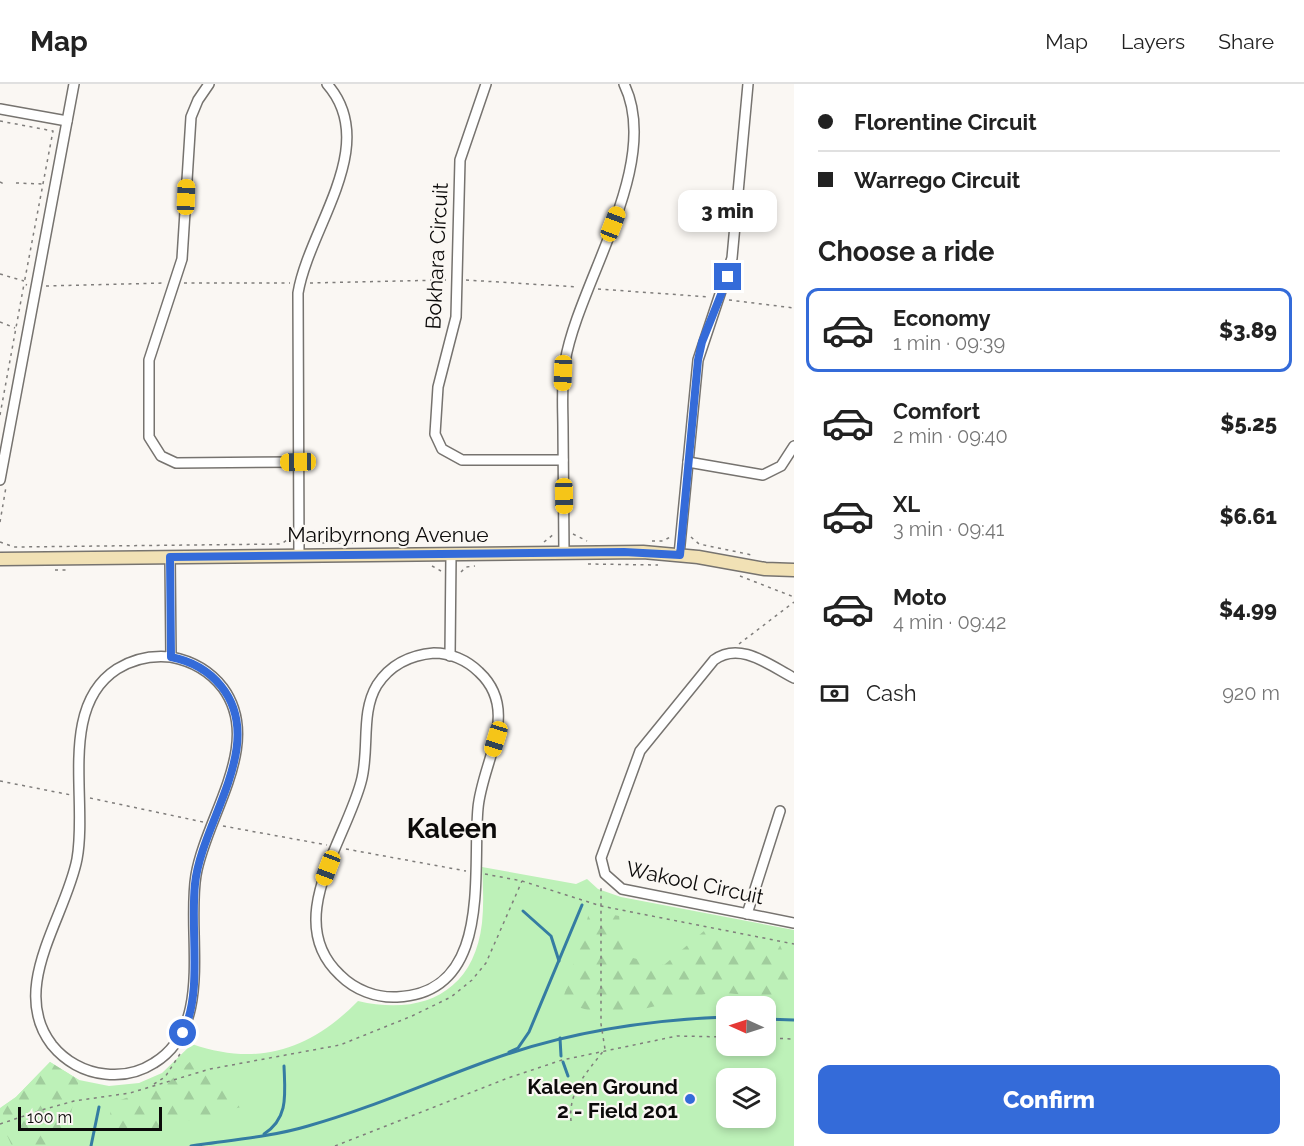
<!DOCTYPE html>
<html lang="en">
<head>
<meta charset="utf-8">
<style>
	body { margin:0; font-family:Raleway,sans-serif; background:#f6f6f6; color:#222; height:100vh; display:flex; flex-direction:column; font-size:22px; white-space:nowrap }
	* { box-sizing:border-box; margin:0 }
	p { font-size:20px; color:#767676 }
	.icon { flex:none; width:33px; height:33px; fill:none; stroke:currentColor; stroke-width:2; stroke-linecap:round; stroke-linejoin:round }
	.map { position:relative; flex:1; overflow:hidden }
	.details { display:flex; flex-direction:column; background:#fff; width:510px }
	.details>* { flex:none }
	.guide { display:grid; align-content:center; height:132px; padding:0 24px; background:#fff }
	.needle { width:39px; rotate:273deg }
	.controls { position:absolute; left:716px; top:912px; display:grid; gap:12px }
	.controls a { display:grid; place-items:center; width:60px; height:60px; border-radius:12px; background:#fff; box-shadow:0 3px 9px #0003; font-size:30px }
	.scale { position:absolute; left:18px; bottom:15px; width:144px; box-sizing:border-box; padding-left:6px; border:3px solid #0c0b0a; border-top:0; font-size:16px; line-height:21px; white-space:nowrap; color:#0c0b0a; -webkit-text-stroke:4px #faf7f3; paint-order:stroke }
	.end { position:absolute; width:27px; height:27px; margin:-14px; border:8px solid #346bd9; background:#fff; box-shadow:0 0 0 3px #fff }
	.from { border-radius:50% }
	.bubble { position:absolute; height:42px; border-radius:12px; background:#fff; box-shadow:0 3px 9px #0003; font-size:20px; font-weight:800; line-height:42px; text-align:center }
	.car { position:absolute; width:18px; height:36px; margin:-18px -9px; border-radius:8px; box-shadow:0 0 4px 2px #0007; background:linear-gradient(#f5c518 24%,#345 0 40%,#f5c518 0 76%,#345 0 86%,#f5c518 0) }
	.guide b { display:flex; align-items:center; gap:21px; height:57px; font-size:22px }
	.guide b+b { border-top:2px solid #e0e0e0 }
	.guide i { width:15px; height:15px; background:#222 }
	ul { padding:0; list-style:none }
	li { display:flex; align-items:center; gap:18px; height:84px; margin:0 12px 9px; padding:0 12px; border:3px solid transparent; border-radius:12px }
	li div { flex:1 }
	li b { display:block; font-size:22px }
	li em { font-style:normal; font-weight:800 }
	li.on { border-color:#346bd9 }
	li>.icon { width:54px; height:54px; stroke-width:1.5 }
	h2 { padding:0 24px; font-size:27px; line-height:72px }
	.pay { display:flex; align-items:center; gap:15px; height:66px; padding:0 24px; font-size:22px }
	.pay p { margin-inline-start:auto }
	.cta { display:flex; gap:12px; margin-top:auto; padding:12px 24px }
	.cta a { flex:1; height:69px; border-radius:12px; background:#346bd9; color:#fff; font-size:24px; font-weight:800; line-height:69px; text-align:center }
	header { display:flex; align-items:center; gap:36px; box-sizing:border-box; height:84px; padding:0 30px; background:#fff; border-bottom:2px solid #e0e0e0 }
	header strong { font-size:28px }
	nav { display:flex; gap:33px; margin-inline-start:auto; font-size:21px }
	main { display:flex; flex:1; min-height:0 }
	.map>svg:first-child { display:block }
	.green { fill:#bdf1b8; fill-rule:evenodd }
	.forest { fill:url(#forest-firs) }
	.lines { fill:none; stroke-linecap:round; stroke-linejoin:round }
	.stream { stroke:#357ca2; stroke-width:3 }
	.street-casing { stroke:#76736f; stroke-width:12 }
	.secondary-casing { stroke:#76736f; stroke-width:15 }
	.path { stroke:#7f7d7b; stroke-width:1.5; stroke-dasharray:3 4.5; stroke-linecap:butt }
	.street { stroke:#fff; stroke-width:9 }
	.secondary { stroke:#f1e1b5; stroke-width:12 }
	.route { stroke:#346bd9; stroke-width:8 }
	.poi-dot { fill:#346bd9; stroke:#faf7f3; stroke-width:2 }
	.labels { text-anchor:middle; stroke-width:4.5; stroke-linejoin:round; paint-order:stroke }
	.street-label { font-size:21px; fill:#0c0b0a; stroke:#faf7f3 }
	.poi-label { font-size:21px; font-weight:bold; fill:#0c0b0a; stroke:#faf7f3; text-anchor:end }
	.district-label { font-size:27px; font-weight:bold; fill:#0c0b0a; stroke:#faf7f3 }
</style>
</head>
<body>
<header>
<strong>Map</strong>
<nav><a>Map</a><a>Layers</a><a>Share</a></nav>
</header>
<main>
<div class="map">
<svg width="794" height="1062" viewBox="0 0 794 1062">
	<defs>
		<pattern id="forest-firs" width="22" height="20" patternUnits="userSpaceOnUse" patternTransform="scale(1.5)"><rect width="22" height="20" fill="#bdf1b8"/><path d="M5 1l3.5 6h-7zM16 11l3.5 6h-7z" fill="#a1cd9d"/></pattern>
	</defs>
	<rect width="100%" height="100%" fill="#faf7f3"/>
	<!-- green -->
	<path class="green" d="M 482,783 L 576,800 L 587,795 L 598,805 L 621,813 L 794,846 L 794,1062 L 0,1062 L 0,1024 L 16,1013 L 50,978 L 79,996 L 109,1002 L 139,999 L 162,989 L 192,960 C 258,983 310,966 358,917 C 421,932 474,909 482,839 C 484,820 483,801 482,783 ZM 726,922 L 765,922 L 765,962 L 726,962 ZM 726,994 L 765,994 L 765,1034 L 726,1034 Z"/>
	<!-- forest -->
	<g class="forest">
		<path d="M 590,826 L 619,832 L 624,872 L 664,881 L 704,847 L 780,861 L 794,895 L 794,915 L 714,908 L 610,933 L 562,918 Z"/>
		<path d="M 197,971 L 226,995 L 245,1022 L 138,1050 L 108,1044 L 112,1019 L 168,999 Z"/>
		<path d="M 50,978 L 79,996 L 63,1062 L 12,1062 L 5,1047 L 2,1023 L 16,1013 Z"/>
	</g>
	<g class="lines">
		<!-- stream -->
		<g class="stream">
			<path d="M 523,827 L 551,852 L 559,877"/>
			<path d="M 765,935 L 794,936"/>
			<path d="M 560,954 L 561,972"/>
			<path d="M 509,968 L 518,964 L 529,948 L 582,821"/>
			<path d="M 563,978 L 568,992"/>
			<path d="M 264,1050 C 289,1034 285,1010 284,982"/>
			<path d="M 91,1062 L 99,1023"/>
			<path d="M 191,1062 C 230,1056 271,1053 308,1042 C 372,1024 431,997 493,975 C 568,948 647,936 726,933"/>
		</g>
		<defs>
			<g id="street">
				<path d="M 209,0 L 198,16 L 191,33 L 182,175 L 149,276 L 149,353 L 161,372 L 176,379 L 298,378"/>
				<path d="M 486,0 L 460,76 L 456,233 L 438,303 L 435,350 L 442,365 L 462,376 L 563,376"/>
				<path d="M 0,25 L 67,37"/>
				<path d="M 688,378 L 763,391 L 781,382 L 794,362"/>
				<path d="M 0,396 L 74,0"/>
				<path d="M 564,469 C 564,428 563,387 563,346 C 563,324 561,300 565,278 C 578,199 663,80 624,0"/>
				<path d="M 679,471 L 698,276 L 732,174 L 748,0"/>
				<path d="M 299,472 L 298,209 C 309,143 381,61 327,0"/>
				<path d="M 170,473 L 171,573 C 192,577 210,587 223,604 C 264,660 206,732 196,791 C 186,850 215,942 154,979 C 140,988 122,992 105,990 C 84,988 65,977 52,961 C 8,904 66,833 77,775 C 88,716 58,623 117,585 C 133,575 152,571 171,573"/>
				<path d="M 434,569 C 450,569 467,576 479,588 C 521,627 482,678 478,724 C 472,788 493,909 397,913 C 376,914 355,906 340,891 C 282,837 345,758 361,698 C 370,667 360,629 377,601 C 390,581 410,571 434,569 Z"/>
				<path d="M 450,572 L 451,471"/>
				<path d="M 794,594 C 769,581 740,557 714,576 L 640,667 L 601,774 L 605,790 L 622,805 L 794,839"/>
				<path d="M 747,830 L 780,727"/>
			</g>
			<path id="secondary" d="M 0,475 L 643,468 L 698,473 L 765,485 L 794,486"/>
		</defs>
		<!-- street casing -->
		<use href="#street" class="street-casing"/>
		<!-- secondary casing -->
		<use href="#secondary" class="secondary-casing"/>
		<!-- path -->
		<g class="path">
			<path d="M 0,37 L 53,47 L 24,200"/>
			<path d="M 0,98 L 4,100"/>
			<path d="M 16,99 L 42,100"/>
			<path d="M 0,190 L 24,197"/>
			<path d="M 466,196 L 578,203"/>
			<path d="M 184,199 L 290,199"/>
			<path d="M 310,199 L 446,196"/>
			<path d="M 46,202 L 164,199"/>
			<path d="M 598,205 L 710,213"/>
			<path d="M 729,216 L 794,224"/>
			<path d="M 0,238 L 15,244"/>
			<path d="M 0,331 L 24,200 L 27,201"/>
			<path d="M 0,438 L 6,403"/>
			<path d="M 573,450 L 587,457"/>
			<path d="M 309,453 L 319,459 L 353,459"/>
			<path d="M 691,453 L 699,460 L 752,471"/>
			<path d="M 652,457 L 663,457 L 670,453"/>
			<path d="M 0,458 L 14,463 L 281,460 L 290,454"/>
			<path d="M 544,458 L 554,450"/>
			<path d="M 588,480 L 658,481"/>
			<path d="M 432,482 L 441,487"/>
			<path d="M 55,486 L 68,486"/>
			<path d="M 461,488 L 466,483 L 475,482"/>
			<path d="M 740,492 L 794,513"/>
			<path d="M 739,560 L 794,518"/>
			<path d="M 0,697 L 71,711"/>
			<path d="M 90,714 L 203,738"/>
			<path d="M 223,742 L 327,761"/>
			<path d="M 346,765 L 466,787"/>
			<path d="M 485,790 L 522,797 L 601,822 L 794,860"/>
			<path d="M 765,954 L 794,955"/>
			<path d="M 154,1000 L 165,993 L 180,970"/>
			<path d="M 571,1037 C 568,1007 587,988 605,965 L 601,940 L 601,800"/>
			<path d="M 0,1040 L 45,1025 L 74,1017 L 130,1009 L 210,985 L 340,961 L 412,932 L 451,913 L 472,896 L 486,879 L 522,797"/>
			<path d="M 335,1062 L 508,994 L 562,976 L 677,952 L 726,953"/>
		</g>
		<!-- street -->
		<use href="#street" class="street"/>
		<!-- secondary -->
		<use href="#secondary" class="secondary"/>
	</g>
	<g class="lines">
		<!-- route -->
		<path class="route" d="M 183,949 C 203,907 190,847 195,800 C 201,738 268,660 221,602 C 208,586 191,577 171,573 L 170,473 L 624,468 L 680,471 L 698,276 L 702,258 L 728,193"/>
	</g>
	<!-- markers -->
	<circle class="poi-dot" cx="690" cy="1015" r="6"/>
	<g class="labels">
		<!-- street labels -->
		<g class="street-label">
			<text transform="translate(437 172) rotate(-87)" y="7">Bokhara Circuit</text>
			<text x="388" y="458">Maribyrnong Avenue</text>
			<text transform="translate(695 799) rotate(12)" y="7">Wakool Circuit</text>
		</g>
		<!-- poi labels -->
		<g class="poi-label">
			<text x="678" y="1010">Kaleen Ground<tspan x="678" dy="24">2 - Field 201</tspan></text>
		</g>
		<!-- district labels -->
		<g class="district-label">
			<text x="452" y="754">Kaleen</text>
		</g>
	</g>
</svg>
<div class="controls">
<a><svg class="needle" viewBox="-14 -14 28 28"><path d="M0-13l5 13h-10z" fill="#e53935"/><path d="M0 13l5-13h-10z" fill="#767676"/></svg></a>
<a><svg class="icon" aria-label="layers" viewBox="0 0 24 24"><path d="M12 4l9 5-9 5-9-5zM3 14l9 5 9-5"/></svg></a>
</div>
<div class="scale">100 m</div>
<i class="end from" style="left:183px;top:949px"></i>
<i class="end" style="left:728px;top:193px"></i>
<div class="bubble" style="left:678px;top:106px;width:99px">3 min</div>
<i class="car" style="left:186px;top:113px;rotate:2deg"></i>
<i class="car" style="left:613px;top:140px;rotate:21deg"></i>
<i class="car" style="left:563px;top:289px;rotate:182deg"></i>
<i class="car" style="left:298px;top:378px;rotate:269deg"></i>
<i class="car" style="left:564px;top:412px;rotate:179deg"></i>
<i class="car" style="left:496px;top:655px;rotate:197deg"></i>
<i class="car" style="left:328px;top:784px;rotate:201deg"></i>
</div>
<section class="details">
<div class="guide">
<b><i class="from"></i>Florentine Circuit</b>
<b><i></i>Warrego Circuit</b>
</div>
<h2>Choose a ride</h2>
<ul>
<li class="on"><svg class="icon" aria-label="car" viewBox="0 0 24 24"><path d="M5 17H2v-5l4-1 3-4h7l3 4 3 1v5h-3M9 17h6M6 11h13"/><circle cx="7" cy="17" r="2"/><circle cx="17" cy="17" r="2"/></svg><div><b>Economy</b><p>1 min · 09:39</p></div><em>$3.89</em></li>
<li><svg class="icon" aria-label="car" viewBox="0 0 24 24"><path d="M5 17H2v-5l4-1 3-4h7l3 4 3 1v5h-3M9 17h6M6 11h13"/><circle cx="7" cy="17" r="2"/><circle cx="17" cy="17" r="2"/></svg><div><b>Comfort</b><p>2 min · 09:40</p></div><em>$5.25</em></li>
<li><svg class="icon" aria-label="car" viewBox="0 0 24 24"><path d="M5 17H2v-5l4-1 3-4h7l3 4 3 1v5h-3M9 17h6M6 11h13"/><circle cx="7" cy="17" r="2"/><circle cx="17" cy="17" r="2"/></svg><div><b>XL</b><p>3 min · 09:41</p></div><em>$6.61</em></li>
<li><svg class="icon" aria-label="car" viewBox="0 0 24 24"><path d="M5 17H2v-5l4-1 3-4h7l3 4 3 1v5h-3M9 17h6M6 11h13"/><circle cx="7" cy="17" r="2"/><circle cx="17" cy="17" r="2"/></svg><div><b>Moto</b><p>4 min · 09:42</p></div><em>$4.99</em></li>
</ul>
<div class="pay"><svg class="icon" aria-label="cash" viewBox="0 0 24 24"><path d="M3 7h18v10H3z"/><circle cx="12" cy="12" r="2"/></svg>Cash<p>920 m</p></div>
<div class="cta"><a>Confirm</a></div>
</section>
</main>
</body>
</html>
